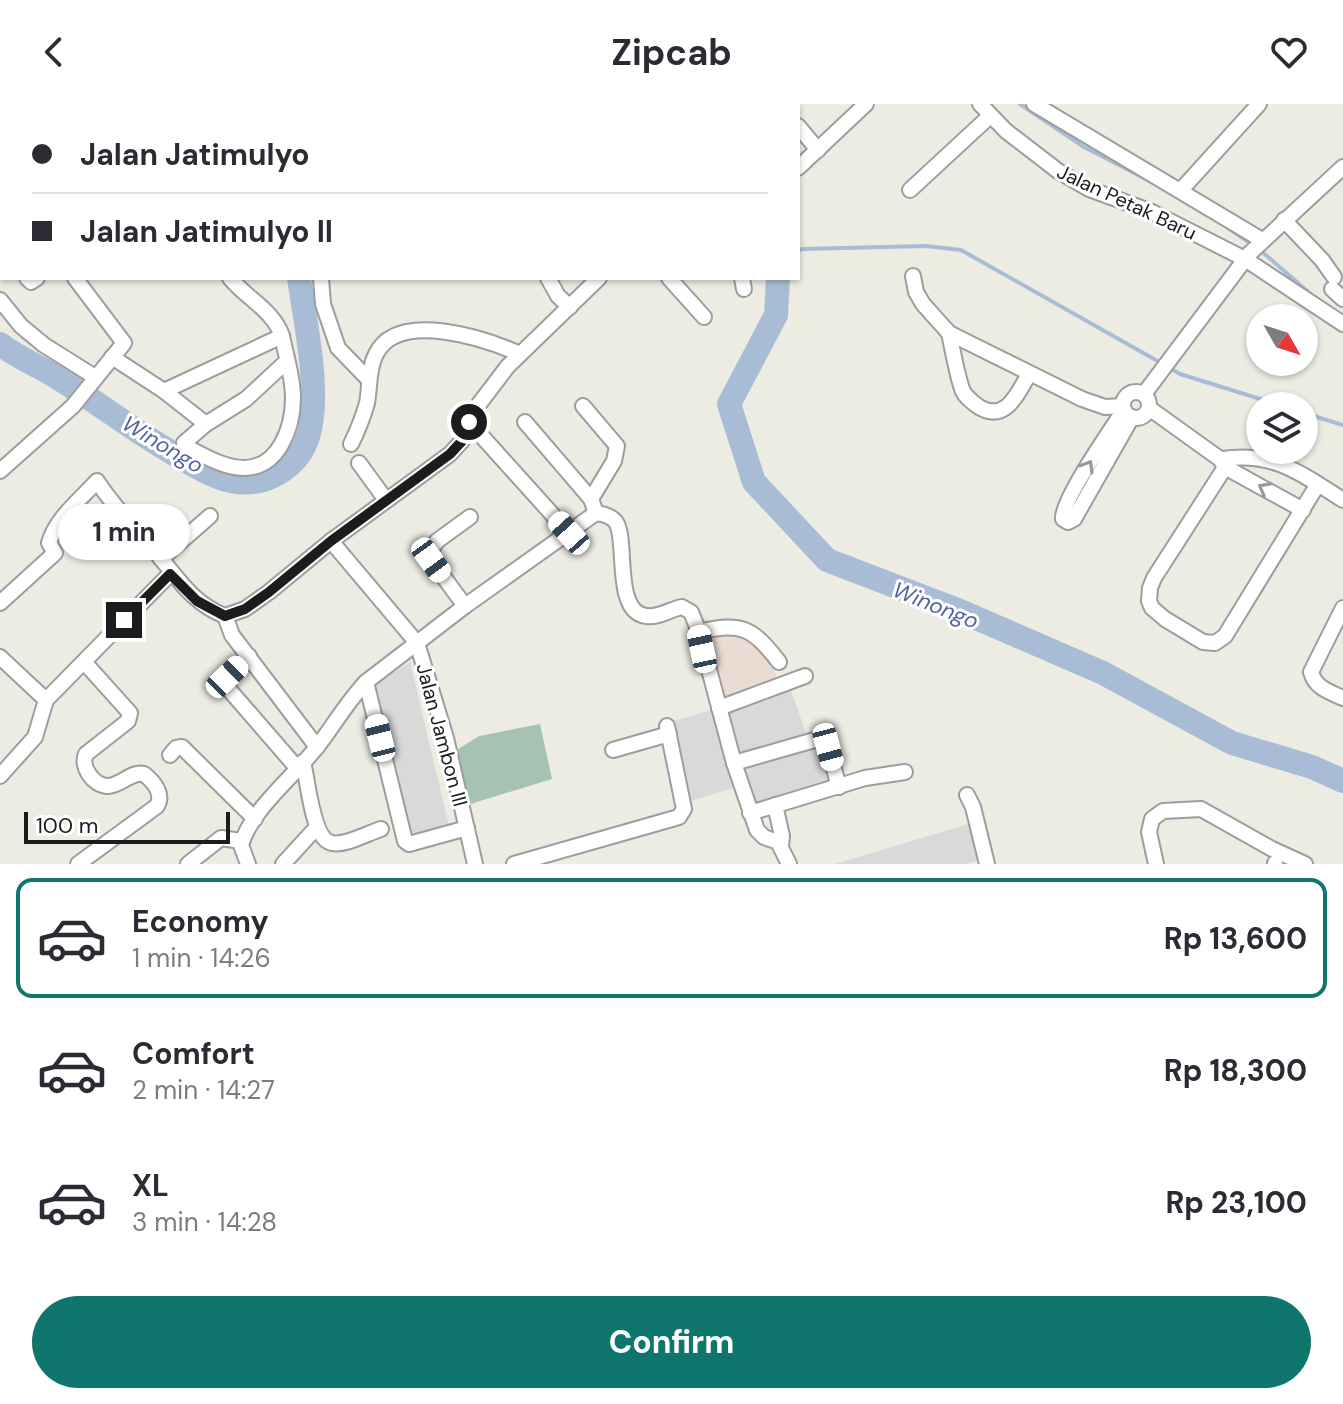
<!DOCTYPE html>
<html lang="en">
<head>
<meta charset="utf-8">
<style>
	body { margin:0; font-family:"DM Sans",sans-serif; background:#f7f7f7; color:#2b2b33; height:100vh; display:flex; flex-direction:column; font-size:30px; white-space:nowrap }
	* { box-sizing:border-box; margin:0 }
	p { font-size:26px; color:#7c7c81 }
	.icon { flex:none; width:44px; height:44px; fill:none; stroke:currentColor; stroke-width:2; stroke-linecap:round; stroke-linejoin:round }
	.map { position:relative; height:760px; overflow:hidden }
	.sheet { display:flex; flex-direction:column; background:#fff; flex:1 }
	.sheet>* { flex:none }
	.top-card { position:absolute; left:0px; top:0px; width:800px; height:176px; box-shadow:0 2px 6px #0004; display:grid; align-content:center; height:176px; padding:0 32px; background:#fff }
	.needle { width:52px; rotate:129deg }
	.fabs { position:absolute; left:1246px; top:200px; display:grid; gap:16px }
	.fabs a { display:grid; place-items:center; width:72px; height:72px; border-radius:50%; background:#fff; box-shadow:0 2px 6px #0004; font-size:40px }
	.scale { position:absolute; left:24px; bottom:20px; width:206px; box-sizing:border-box; padding-left:8px; border:4px solid #1c1c1c; border-top:0; font-size:22px; line-height:28px; white-space:nowrap; color:#1c1c1c; -webkit-text-stroke:6px #fff; paint-order:stroke }
	.end { position:absolute; width:36px; height:36px; margin:-18px; border:10px solid #1c1c1c; background:#fff; box-shadow:0 0 0 4px #fff }
	.from { border-radius:50% }
	.bubble { position:absolute; height:56px; border-radius:28px; background:#fff; box-shadow:0 2px 6px #0004; font-size:26px; font-weight:700; line-height:56px; text-align:center }
	.car { position:absolute; width:24px; height:48px; margin:-24px -12px; border-radius:10px; box-shadow:0 0 6px 2px #0007; background:linear-gradient(#fff 24%,#345 0 40%,#fff 0 76%,#345 0 86%,#fff 0) }
	.top-card b { display:flex; align-items:center; gap:28px; height:76px; font-size:30px }
	.top-card b+b { border-top:2px solid #e1e1e2 }
	.top-card i { width:20px; height:20px; background:#2b2b33 }
	ul { padding:14px 0 0; list-style:none }
	li { display:flex; align-items:center; gap:24px; height:120px; margin:0 16px 12px; padding:0 16px; border:4px solid transparent; border-radius:16px }
	li div { flex:1 }
	li b { display:block; font-size:30px }
	li em { font-style:normal; font-weight:700 }
	li.active { border-color:#0f766e }
	li>.icon { width:72px; height:72px; stroke-width:1.5 }
	.action { display:flex; gap:16px; margin-top:auto; padding:16px 32px }
	.action a { flex:1; height:92px; border-radius:48px; background:#0f766e; color:#fff; font-size:32px; font-weight:700; line-height:92px; text-align:center }
	header { display:flex; justify-content:space-between; align-items:center; height:104px; padding:0 32px; background:#fff; font-size:36px; font-weight:700 }
	.map>svg:first-child { display:block }
	.residential { fill:#dad9d9 }
	.commercial { fill:#ebdcd3 }
	.cemetery { fill:#a6c2b3 }
	.lines { fill:none; stroke-linecap:round; stroke-linejoin:round }
	.stream { stroke:#a8bdd5; stroke-width:4 }
	.river { stroke:#a8bdd5; stroke-width:24 }
	.minor-casing { stroke:#9d9d9d; stroke-width:18 }
	.minor { stroke:#fff; stroke-width:14 }
	.oneway { stroke:#999 }
	.route { stroke:#1c1c1c; stroke-width:10 }
	.labels { text-anchor:middle; stroke-width:6; stroke-linejoin:round; paint-order:stroke }
	.street-label { font-size:20px; fill:#1c1c1c; stroke:#fff }
	.water-label { font-size:22px; font-style:italic; fill:#54639f; stroke:#fff }
</style>
</head>
<body>
<header><svg class="icon" aria-label="back" viewBox="0 0 24 24"><path d="M15 5l-7 7 7 7"/></svg>Zipcab<svg class="icon" aria-label="heart" viewBox="0 0 24 24"><path d="M12 20l-8-8c-3-5 5-10 8-4 3-6 11-1 8 4z"/></svg></header>
<div class="map">
<svg width="1343" height="760" viewBox="0 0 1343 760">
	<rect width="100%" height="100%" fill="#ecece3"/>
	<!-- residential -->
	<g class="residential">
		<path d="M 410,558 L 450,726 L 405,741 L 365,588 Z"/>
		<path d="M 790,584 L 807,632 L 743,655 L 726,607 Z"/>
		<path d="M 711,606 L 734,684 L 690,697 L 667,619 Z"/>
		<path d="M 820,638 L 834,682 L 754,706 L 743,661 Z"/>
		<path d="M 975,718 L 984,755 L 965,760 L 835,760 Z"/>
	</g>
	<!-- commercial -->
	<path class="commercial" d="M 740,526 L 766,549 L 779,578 L 726,597 L 710,536 Z"/>
	<!-- cemetery -->
	<path class="cemetery" d="M 540,620 L 552,675 L 467,701 L 455,647 L 479,632 Z"/>
	<g class="lines">
		<!-- stream -->
		<g class="stream">
			<path d="M 1020,0 L 1084,43 L 1148,76"/>
			<path d="M 1221,119 L 1253,141"/>
			<path d="M 1260,146 L 1314,193"/>
			<path d="M 798,147 L 802,145 L 926,142 L 961,146 L 1161,259"/>
			<path d="M 1168,263 L 1180,270 L 1283,302"/>
			<path d="M 1304,309 L 1343,321"/>
		</g>
		<!-- river -->
		<g class="river">
			<path d="M 778,174 L 776,211 L 729,300 L 754,378 L 827,456 L 960,507 L 1103,569 L 1232,639 L 1312,663 L 1343,677"/>
			<path d="M 0,240 C 18,254 39,262 58,274 C 100,300 138,330 181,354 C 198,364 218,376 237,378 C 265,382 296,364 306,338 C 323,297 305,218 299,174"/>
		</g>
		<defs>
			<g id="minor">
				<path d="M 10,0 L 10,2"/>
				<path d="M 132,0 L 134,2"/>
				<path d="M 573,0 L 576,2"/>
				<path d="M 779,0 L 781,2"/>
				<path d="M 980,0 L 1006,27 L 1058,67 L 1089,85 L 1152,108 L 1245,155 L 1343,220"/>
				<path d="M 1034,0 L 1262,136"/>
				<path d="M 157,2 L 159,0"/>
				<path d="M 238,2 L 240,0"/>
				<path d="M 343,2 L 343,0"/>
				<path d="M 798,22 L 818,46"/>
				<path d="M 0,48 L 2,48"/>
				<path d="M 798,64 L 866,0"/>
				<path d="M 910,86 L 990,12"/>
				<path d="M 1181,86 L 1259,0"/>
				<path d="M 1284,116 L 1322,156 L 1334,173"/>
				<path d="M 0,131 L 2,135"/>
				<path d="M 913,172 L 916,188 L 923,200 L 949,229 L 1082,295 L 1105,303 L 1123,302"/>
				<path d="M 27,174 L 31,178 L 37,174"/>
				<path d="M 230,174 C 247,195 273,206 282,232"/>
				<path d="M 321,174 L 323,200 L 338,244 L 369,276"/>
				<path d="M 548,174 L 558,192 L 570,203"/>
				<path d="M 669,174 L 704,213"/>
				<path d="M 742,174 L 744,185"/>
				<path d="M 1332,185 L 1343,195"/>
				<path d="M 0,196 L 21,222 L 44,241 L 95,273"/>
				<path d="M 949,229 C 953,247 956,267 962,285 C 965,293 972,298 979,303 C 1006,319 1018,289 1029,270"/>
				<path d="M 112,253 L 164,287 L 282,232 C 286,252 293,273 293,294 C 293,323 279,364 244,364 C 223,364 203,351 185,342 L 184,339 L 206,320 L 246,295 L 287,257"/>
				<path d="M 164,287 L 206,320"/>
				<circle cx="1136" cy="301" r="13"/>
				<path d="M 1144,290 L 1249,150 L 1343,63"/>
				<path d="M 583,302 L 617,342 L 614,357 L 591,395"/>
				<path d="M 1149,304 L 1220,355 L 1225,363 L 1303,406"/>
				<path d="M 1124,306 C 1112,324 1060,399 1063,415 L 1068,418 L 1074,415 L 1132,313"/>
				<path d="M 469,318 L 569,429"/>
				<path d="M 525,318 L 591,395 L 596,409"/>
				<path d="M 351,340 C 357,328 363,313 367,299 C 370,283 368,265 376,250 C 398,205 486,235 520,250"/>
				<path d="M 1231,354 L 1154,474 L 1150,484 L 1149,497 L 1152,504 L 1165,515 L 1203,538 L 1215,539 L 1225,532 L 1318,380"/>
				<path d="M 1223,355 C 1273,347 1302,370 1343,396"/>
				<path d="M 359,359 L 386,396"/>
				<path d="M 0,367 L 73,302 L 124,239 L 75,174"/>
				<path d="M 331,437 L 417,539 L 446,634 L 475,760"/>
				<path d="M 161,455 L 210,412"/>
				<path d="M 0,499 L 55,449 L 49,439 C 56,414 81,395 97,377 C 113,402 134,423 153,445 C 176,471 191,499 225,512 L 245,505 L 269,488 L 331,437 L 450,350 L 462,337 L 476,304 L 508,262 L 599,174"/>
				<path d="M 465,502 L 431,456 L 429,449 L 437,437 L 470,413"/>
				<path d="M 1343,504 L 1311,568 C 1315,584 1330,588 1343,594"/>
				<path d="M 225,512 L 232,531 L 317,643"/>
				<path d="M 699,528 L 734,659 L 757,726 L 764,733 L 778,738 L 789,760"/>
				<path d="M 249,552 L 227,573 L 226,582 L 298,665"/>
				<path d="M 0,553 L 46,596"/>
				<path d="M 719,604 L 805,572"/>
				<path d="M 613,646 L 669,630"/>
				<path d="M 170,651 L 176,644 L 182,643 L 255,715"/>
				<path d="M 303,658 C 308,676 312,736 332,739 C 345,742 368,729 381,725"/>
				<path d="M 734,659 L 818,635 L 828,643 L 839,683"/>
				<path d="M 0,672 L 35,633 L 46,596 L 170,470"/>
				<path d="M 967,691 L 973,703 L 987,760"/>
				<path d="M 775,701 L 782,732 L 781,742"/>
				<path d="M 750,709 L 865,674 L 905,668"/>
				<path d="M 467,724 L 409,740 L 405,737 L 366,578 L 465,502 L 596,409 C 604,410 613,412 617,420 C 627,441 614,508 646,512 C 658,514 671,505 682,503 L 691,508 L 699,528 C 741,518 752,523 779,558"/>
				<path d="M 1275,759 L 1275,760"/>
				<path d="M 78,760 L 157,702 C 164,690 154,678 144,670 C 131,667 122,681 108,682 C 93,682 80,662 86,650 L 128,617 L 130,609 L 85,559"/>
				<path d="M 188,760 L 221,734 L 241,737"/>
				<path d="M 248,760 L 241,741 C 251,706 294,672 317,643 C 334,621 347,598 366,578"/>
				<path d="M 283,760 L 316,724"/>
				<path d="M 514,760 L 679,713 L 684,705 L 667,622"/>
				<path d="M 1156,760 L 1149,728 L 1152,715 L 1163,707 L 1201,705 L 1272,745 L 1305,760"/>
			</g>
		</defs>
		<!-- minor casing -->
		<use href="#minor" class="minor-casing"/>
		<!-- minor -->
		<use href="#minor" class="minor"/>
	</g>
	<!-- one-way arrows -->
	<defs><path id="oneway-chevron" d="M-2-3.5L2.5 0L-2 3.5" fill="none" stroke-width="1.6" stroke-linecap="round" stroke-linejoin="round" transform="scale(2)"/></defs>
	<g class="oneway">
		<use href="#oneway-chevron" transform="translate(1088 362) rotate(-59)"/>
		<use href="#oneway-chevron" transform="translate(1264 384) rotate(-151)"/>
	</g>
	<g class="lines">
		<!-- route -->
		<path class="route" d="M 124,516 L 170,470 L 197,497 L 225,512 L 245,505 L 269,488 L 331,437 L 450,350 L 462,337 L 469,318"/>
	</g>
	<g class="labels">
		<!-- street labels -->
		<g class="street-label">
			<text transform="translate(1127 98) rotate(25)" y="7">Jalan Petak Baru</text>
			<text transform="translate(442 631) rotate(75)" y="7">Jalan Jambon III</text>
		</g>
		<!-- water labels -->
		<g class="water-label">
			<text transform="translate(163 340) rotate(31)" y="8">Winongo</text>
			<text transform="translate(936 501) rotate(22)" y="8">Winongo</text>
		</g>
	</g>
</svg>
<div class="fabs">
<a><svg class="needle" viewBox="-14 -14 28 28"><path d="M0-13l5 13h-10z" fill="#e53935"/><path d="M0 13l5-13h-10z" fill="#7c7c81"/></svg></a>
<a><svg class="icon" aria-label="layers" viewBox="0 0 24 24"><path d="M12 4l9 5-9 5-9-5zM3 14l9 5 9-5"/></svg></a>
</div>
<div class="scale">100 m</div>
<i class="end from" style="left:469px;top:318px"></i>
<i class="end" style="left:124px;top:516px"></i>
<div class="bubble" style="left:58px;top:400px;width:132px">1 min</div>
<i class="car" style="left:569px;top:429px;rotate:318deg"></i>
<i class="car" style="left:431px;top:456px;rotate:144deg"></i>
<i class="car" style="left:702px;top:545px;rotate:348deg"></i>
<i class="car" style="left:227px;top:573px;rotate:46deg"></i>
<i class="car" style="left:380px;top:634px;rotate:346deg"></i>
<i class="car" style="left:828px;top:643px;rotate:165deg"></i>
<div class="top-card">
<b><i class="from"></i>Jalan Jatimulyo</b>
<b><i></i>Jalan Jatimulyo II</b>
</div>
</div>
<section class="sheet">
<ul>
<li class="active"><svg class="icon" aria-label="car" viewBox="0 0 24 24"><path d="M5 17H2v-5l4-1 3-4h7l3 4 3 1v5h-3M9 17h6M6 11h13"/><circle cx="7" cy="17" r="2"/><circle cx="17" cy="17" r="2"/></svg><div><b>Economy</b><p>1 min · 14:26</p></div><em>Rp 13,600</em></li>
<li><svg class="icon" aria-label="car" viewBox="0 0 24 24"><path d="M5 17H2v-5l4-1 3-4h7l3 4 3 1v5h-3M9 17h6M6 11h13"/><circle cx="7" cy="17" r="2"/><circle cx="17" cy="17" r="2"/></svg><div><b>Comfort</b><p>2 min · 14:27</p></div><em>Rp 18,300</em></li>
<li><svg class="icon" aria-label="car" viewBox="0 0 24 24"><path d="M5 17H2v-5l4-1 3-4h7l3 4 3 1v5h-3M9 17h6M6 11h13"/><circle cx="7" cy="17" r="2"/><circle cx="17" cy="17" r="2"/></svg><div><b>XL</b><p>3 min · 14:28</p></div><em>Rp 23,100</em></li>
</ul>
<div class="action"><a>Confirm</a></div>
</section>
</body>
</html>
